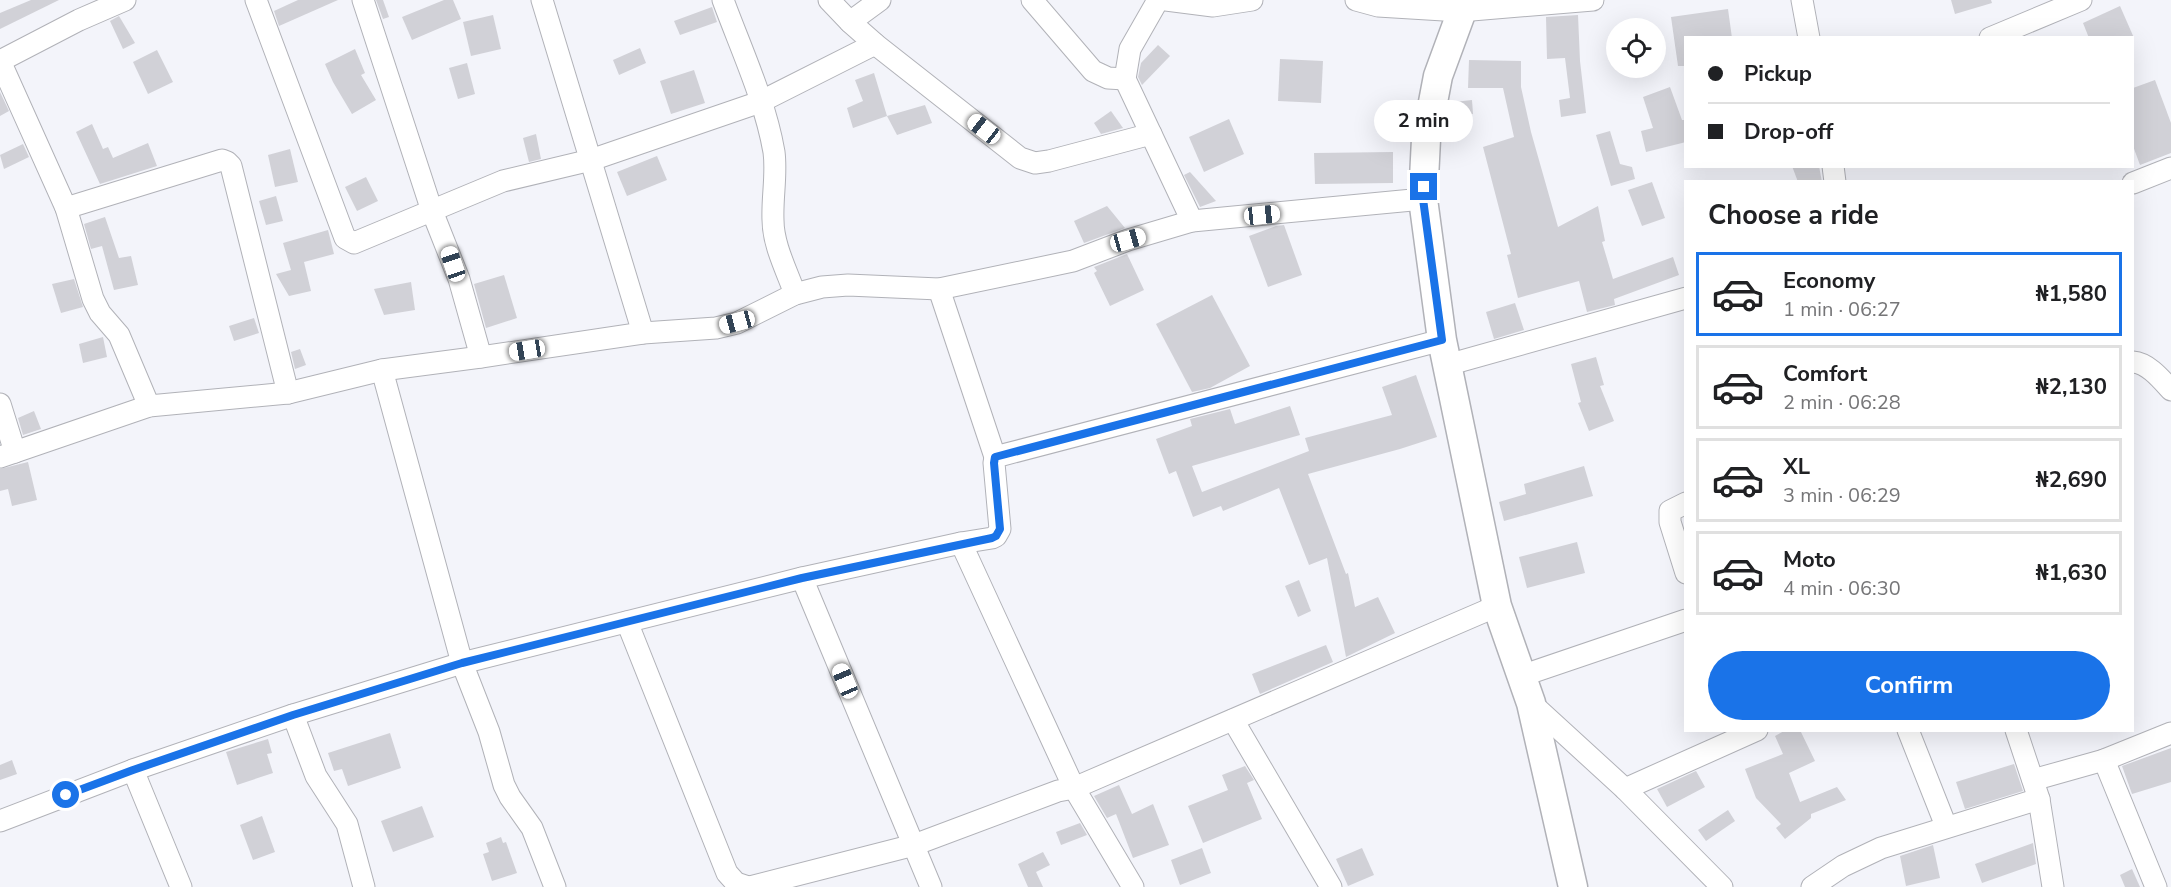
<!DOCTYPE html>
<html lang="en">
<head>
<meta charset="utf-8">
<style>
	body { margin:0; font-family:"Nunito Sans",sans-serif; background:#f6f6f6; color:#202124; height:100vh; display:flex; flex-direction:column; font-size:22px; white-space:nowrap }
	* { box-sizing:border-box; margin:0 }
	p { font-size:20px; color:#757577 }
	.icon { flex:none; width:33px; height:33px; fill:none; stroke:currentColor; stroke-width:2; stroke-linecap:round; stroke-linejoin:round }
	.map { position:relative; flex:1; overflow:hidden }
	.panel { position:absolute; left:1684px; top:180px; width:450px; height:552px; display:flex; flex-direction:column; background:#fff; border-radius:0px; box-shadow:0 6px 24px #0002 }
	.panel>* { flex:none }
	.top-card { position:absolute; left:1684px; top:36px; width:450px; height:132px; border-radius:0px; box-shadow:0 6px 24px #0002; display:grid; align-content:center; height:132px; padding:0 24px; background:#fff }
	.fabs { position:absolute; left:1606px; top:18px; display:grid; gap:12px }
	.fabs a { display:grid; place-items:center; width:60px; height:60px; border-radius:50%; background:#fff; box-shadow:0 6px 24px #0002; font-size:30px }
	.end { position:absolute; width:27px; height:27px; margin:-14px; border:8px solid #1a73e8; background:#fff; box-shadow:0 0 0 3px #fff }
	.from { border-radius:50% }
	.bubble { position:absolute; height:42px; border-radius:21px; background:#fff; box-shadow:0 6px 24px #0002; font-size:20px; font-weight:700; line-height:42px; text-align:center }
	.car { position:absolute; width:18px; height:36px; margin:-18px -9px; border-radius:8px; box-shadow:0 0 4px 2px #0007; background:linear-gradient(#fff 24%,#345 0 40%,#fff 0 76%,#345 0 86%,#fff 0) }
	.top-card b { display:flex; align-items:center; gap:21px; height:57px; font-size:22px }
	.top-card b+b { border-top:2px solid #e0e0e0 }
	.top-card i { width:15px; height:15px; background:#202124 }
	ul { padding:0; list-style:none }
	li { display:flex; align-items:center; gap:18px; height:84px; margin:0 12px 9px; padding:0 12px; border:3px solid #e0e0e0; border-radius:0px }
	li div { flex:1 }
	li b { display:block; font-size:22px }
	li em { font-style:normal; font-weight:700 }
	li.active { border-color:#1a73e8 }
	li>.icon { width:54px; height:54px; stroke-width:1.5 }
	h2 { padding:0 24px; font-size:27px; line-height:72px }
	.cta { display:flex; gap:12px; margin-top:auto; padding:12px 24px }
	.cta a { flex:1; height:69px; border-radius:36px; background:#1a73e8; color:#fff; font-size:24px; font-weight:700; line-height:69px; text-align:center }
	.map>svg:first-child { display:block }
	.building { fill:#d1d1d7 }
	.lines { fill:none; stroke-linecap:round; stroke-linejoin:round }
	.street-casing { stroke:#b1b2b8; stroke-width:23 }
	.secondary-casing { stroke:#b1b2b8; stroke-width:31 }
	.street { stroke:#fff; stroke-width:21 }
	.secondary { stroke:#fff; stroke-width:28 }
	.route { stroke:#1a73e8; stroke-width:8 }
</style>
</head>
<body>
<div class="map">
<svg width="2171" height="887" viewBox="0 0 2171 887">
	<rect width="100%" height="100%" fill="#f3f4fa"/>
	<!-- building -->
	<g class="building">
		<path d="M 31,0 L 59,0 L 0,29 L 0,13 Z"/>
		<path d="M 298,0 L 338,0 L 279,26 L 274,11 Z"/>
		<path d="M 376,0 L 383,0 L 389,17 L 383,19 Z"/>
		<path d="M 444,0 L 453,0 L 461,19 L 412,40 L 402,17 Z"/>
		<path d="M 1951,0 L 1991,0 L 1992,3 L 1955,14 Z"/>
		<path d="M 2120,6 L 2134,38 L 2089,38 L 2083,23 Z"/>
		<path d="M 712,7 L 717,22 L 680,35 L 674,21 Z"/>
		<path d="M 1728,9 L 1732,38 L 1686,38 L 1686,66 L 1678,66 L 1671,17 Z"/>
		<path d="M 493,15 L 501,49 L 471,56 L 463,22 Z"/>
		<path d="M 1578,15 L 1580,61 L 1586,113 L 1561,117 L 1559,100 L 1570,98 L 1565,58 L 1547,59 L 1546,17 Z"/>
		<path d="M 119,16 L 135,43 L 123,49 L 110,21 Z"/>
		<path d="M 1158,45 L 1170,56 L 1142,85 L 1138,77 L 1141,63 Z"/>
		<path d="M 640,48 L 646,63 L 619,75 L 613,60 Z"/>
		<path d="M 355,49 L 365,73 L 361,75 L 376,100 L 352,114 L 333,82 L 325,64 Z"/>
		<path d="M 157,50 L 173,82 L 148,94 L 133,62 Z"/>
		<path d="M 1280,59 L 1323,61 L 1321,103 L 1278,101 Z"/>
		<path d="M 1469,60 L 1521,61 L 1521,87 L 1531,132 L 1558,227 L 1598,206 L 1605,241 L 1602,242 L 1613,279 L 1673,257 L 1679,275 L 1614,299 L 1615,305 L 1587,312 L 1579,281 L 1518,298 L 1507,255 L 1511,254 L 1483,147 L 1514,137 L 1503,88 L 1468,88 Z"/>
		<path d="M 467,63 L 475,94 L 458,99 L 449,68 Z"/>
		<path d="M 694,70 L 705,103 L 671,114 L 660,81 Z"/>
		<path d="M 874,73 L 887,116 L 853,128 L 847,108 L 863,101 L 855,80 Z"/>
		<path d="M 2155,80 L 2171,123 L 2171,153 L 2140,165 L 2133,146 L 2133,88 Z"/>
		<path d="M 1670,87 L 1682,120 L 1684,120 L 1686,142 L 1646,152 L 1641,131 L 1653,128 L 1643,97 Z"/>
		<path d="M 0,92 L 9,111 L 0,116 Z"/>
		<path d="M 1472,100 L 1473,114 L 1455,116 L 1454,102 Z"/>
		<path d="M 925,105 L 932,123 L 897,135 L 887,116 Z"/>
		<path d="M 1111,111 L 1123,128 L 1101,134 L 1094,123 Z"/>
		<path d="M 1229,119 L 1244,154 L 1204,172 L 1189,137 Z"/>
		<path d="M 92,124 L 103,149 L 108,147 L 113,158 L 148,143 L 157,166 L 100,184 L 76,132 Z"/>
		<path d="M 1610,131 L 1620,164 L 1632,167 L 1635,179 L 1611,186 L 1596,135 Z"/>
		<path d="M 536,134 L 541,159 L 529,162 L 523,138 Z"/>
		<path d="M 23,144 L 29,157 L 4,169 L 0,155 Z"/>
		<path d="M 290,149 L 298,182 L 275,187 L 268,155 Z"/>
		<path d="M 1393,152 L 1393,183 L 1315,184 L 1314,153 Z"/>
		<path d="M 657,156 L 667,180 L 627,196 L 617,172 Z"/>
		<path d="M 1792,166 L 1819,166 L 1822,182 L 1798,182 Z"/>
		<path d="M 1190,172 L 1216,201 L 1200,207 L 1184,175 Z"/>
		<path d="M 366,177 L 378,201 L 357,211 L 345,187 Z"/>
		<path d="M 1652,182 L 1665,218 L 1642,226 L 1628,190 Z"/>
		<path d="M 276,196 L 283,221 L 266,225 L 259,201 Z"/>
		<path d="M 1107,206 L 1125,228 L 1084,243 L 1074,221 Z"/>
		<path d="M 105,217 L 119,258 L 131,256 L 138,285 L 114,290 L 102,246 L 91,249 L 84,224 Z"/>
		<path d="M 1284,225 L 1302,275 L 1268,287 L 1249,236 L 1276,226 Z"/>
		<path d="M 328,230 L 334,254 L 304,262 L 311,291 L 289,296 L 276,274 L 291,270 L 283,243 Z"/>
		<path d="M 1127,254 L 1144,290 L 1110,306 L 1094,273 L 1097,271 L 1094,267 Z"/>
		<path d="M 504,275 L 517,318 L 486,328 L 474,284 Z"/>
		<path d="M 74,279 L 83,307 L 61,313 L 52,284 Z"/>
		<path d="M 411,282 L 415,310 L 384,315 L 374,289 Z"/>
		<path d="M 1212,295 L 1250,366 L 1210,388 L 1192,392 L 1156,324 Z"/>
		<path d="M 1515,303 L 1524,330 L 1494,339 L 1486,312 Z"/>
		<path d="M 254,318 L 259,333 L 234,341 L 229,326 Z"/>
		<path d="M 103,337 L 107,357 L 83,363 L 79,344 Z"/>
		<path d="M 300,349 L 306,365 L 295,369 L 291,352 Z"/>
		<path d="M 1596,357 L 1604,385 L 1600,386 L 1614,421 L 1589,431 L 1578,403 L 1581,402 L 1571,364 Z"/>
		<path d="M 1416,375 L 1437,437 L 1400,449 L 1308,474 L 1346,574 L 1348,573 L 1355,607 L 1378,597 L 1395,633 L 1346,657 L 1327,558 L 1309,565 L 1279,488 L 1223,511 L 1221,506 L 1193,517 L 1176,471 L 1169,474 L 1156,439 L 1192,426 L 1190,419 L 1230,409 L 1235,424 L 1290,406 L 1300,435 L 1192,466 L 1202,492 L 1309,451 L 1305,438 L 1392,415 L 1382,387 Z"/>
		<path d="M 34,411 L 41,429 L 23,435 L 18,418 Z"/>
		<path d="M 28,462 L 37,500 L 12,506 L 8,489 L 0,491 L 0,469 Z"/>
		<path d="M 1584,466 L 1593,496 L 1504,521 L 1499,502 L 1526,494 L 1524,484 Z"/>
		<path d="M 1577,542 L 1585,573 L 1527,588 L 1519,557 Z"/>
		<path d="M 1299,580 L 1311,611 L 1298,617 L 1285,586 Z"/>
		<path d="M 1326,645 L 1333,662 L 1260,694 L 1252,674 Z"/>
		<path d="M 1786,730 L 1800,730 L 1815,761 L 1789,773 L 1800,802 L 1837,787 L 1846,800 L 1811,814 L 1811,818 L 1785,839 L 1776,828 L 1781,824 L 1756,798 L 1745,769 L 1783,754 L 1775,736 Z"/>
		<path d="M 390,733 L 401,768 L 348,786 L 342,769 L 334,771 L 328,753 Z"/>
		<path d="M 268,739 L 272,753 L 267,754 L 273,773 L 237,785 L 226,752 Z"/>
		<path d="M 2171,748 L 2171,782 L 2132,794 L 2122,766 Z"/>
		<path d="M 12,760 L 17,774 L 0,780 L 0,765 Z"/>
		<path d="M 2014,764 L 2023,791 L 1965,809 L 1956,782 Z"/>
		<path d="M 1245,766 L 1254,780 L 1247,783 L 1262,819 L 1203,843 L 1188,806 L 1228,790 L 1222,775 Z"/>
		<path d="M 1696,771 L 1705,787 L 1667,807 L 1657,789 Z"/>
		<path d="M 1119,785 L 1132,814 L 1153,804 L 1169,845 L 1133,858 L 1116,814 L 1107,818 L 1094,796 Z"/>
		<path d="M 422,806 L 434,837 L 393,852 L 381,821 Z"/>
		<path d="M 1728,810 L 1735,821 L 1706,841 L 1698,830 Z"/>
		<path d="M 262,816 L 275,852 L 253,860 L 240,825 Z"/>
		<path d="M 1080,823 L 1087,835 L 1061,845 L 1056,832 Z"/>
		<path d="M 501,837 L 503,843 L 506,842 L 517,873 L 492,881 L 483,854 L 489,852 L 486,843 Z"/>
		<path d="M 2033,843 L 2036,864 L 1982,883 L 1975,864 Z"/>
		<path d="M 1933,845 L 1940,878 L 1906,886 L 1900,856 Z"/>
		<path d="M 1202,848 L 1211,873 L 1180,885 L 1171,860 Z"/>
		<path d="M 1362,848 L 1374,875 L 1348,886 L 1336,859 Z"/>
		<path d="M 1043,852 L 1050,865 L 1036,872 L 1043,887 L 1028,887 L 1018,864 Z"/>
		<path d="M 2132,869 L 2140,887 L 2125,887 L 2120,875 Z"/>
	</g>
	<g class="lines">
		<defs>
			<g id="street">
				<path d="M 256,0 L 345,238 L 354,243 L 503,181 L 591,160 L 760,102 L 875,44"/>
				<path d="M 363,0 L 432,211 L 459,279 L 481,357"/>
				<path d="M 542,0 L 643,333"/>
				<path d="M 723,0 C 741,49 765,100 774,152 C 777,174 772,197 773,220 C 773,245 787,271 795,294"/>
				<path d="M 829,0 L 850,22 L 875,44 L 1020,158 L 1035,163 L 1049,161 L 1151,134"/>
				<path d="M 1032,0 L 1093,71 L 1108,78 L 1125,79"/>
				<path d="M 1158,0 L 1130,49 L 1125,79 L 1192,221"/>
				<path d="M 1166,0 L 1213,6 L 1252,0"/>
				<path d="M 1356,0 L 1378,6 L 1460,11 L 1593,0"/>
				<path d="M 1802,0 L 1809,38"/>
				<path d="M 850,22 L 880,0"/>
				<path d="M 1990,38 L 2081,0"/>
				<path d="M 0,61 L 66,208 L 93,299 L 100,313 L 119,335 L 149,406"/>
				<path d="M 0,61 L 79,20 L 125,0"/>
				<path d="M 1833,166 L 1835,182"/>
				<path d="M 2133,183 L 2171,168"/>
				<path d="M 66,208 L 222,160 L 227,162 L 231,166 L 288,393"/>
				<path d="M 939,289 L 995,457"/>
				<path d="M 2133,362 C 2148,363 2161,379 2171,390"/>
				<path d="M 1447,365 L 1686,298"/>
				<path d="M 382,370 L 462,663 L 489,732 L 504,785 L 510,797 L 532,828 L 555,887"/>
				<path d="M 0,404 L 15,452"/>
				<path d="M 0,457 L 149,406 L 288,393 L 382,370 L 481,357 L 643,333 L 716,328 L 737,323 L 795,294 L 822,287 L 848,285 L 939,289 L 1073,261 L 1128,240 L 1192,221 L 1423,199"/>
				<path d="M 1686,503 L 1670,511 L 1670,522 L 1686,573"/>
				<path d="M 961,543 L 1074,788 L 1133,887"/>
				<path d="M 802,578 L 931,887"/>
				<path d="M 627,622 L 727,873 L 736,883 L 748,887"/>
				<path d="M 1521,676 L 1686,620"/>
				<path d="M 1531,703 L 1625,789 L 1722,887"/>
				<path d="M 293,715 L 316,776 L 347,824 L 364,887"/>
				<path d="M 1233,720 L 1331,887"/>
				<path d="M 1908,730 L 1946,826"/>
				<path d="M 2016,730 L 2039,799 L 2053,887"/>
				<path d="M 2104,760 L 2156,887"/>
				<path d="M 133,770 L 181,887"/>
				<path d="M 2033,780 L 2104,760 L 2171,733"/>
				<path d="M 1625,789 L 1757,730"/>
				<path d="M 0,821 L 133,770 L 293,715 L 462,663 L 802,578 L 961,543 L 992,538 L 996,536 L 1000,529 L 994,463 L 995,457 L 1442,340"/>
				<path d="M 750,887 L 914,845 L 1058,791 L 1074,788 L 1497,606"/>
				<path d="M 1812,887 L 1843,866 L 1881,848 L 2039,799"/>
			</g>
			<path id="secondary" d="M 1466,0 L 1438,76 L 1426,139 L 1423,199 L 1442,340 L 1497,606 L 1531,703 L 1573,887"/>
		</defs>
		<!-- street casing -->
		<use href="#street" class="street-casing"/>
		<!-- secondary casing -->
		<use href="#secondary" class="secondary-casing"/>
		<!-- street -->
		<use href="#street" class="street"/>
		<!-- secondary -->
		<use href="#secondary" class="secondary"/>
	</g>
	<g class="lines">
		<!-- route -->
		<path class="route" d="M 66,795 L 133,770 L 293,715 L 462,663 L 802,578 L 992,538 L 996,536 L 1000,529 L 994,463 L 995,457 L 1442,340 L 1423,199 L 1424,187"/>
	</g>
</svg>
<div class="fabs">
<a><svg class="icon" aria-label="locate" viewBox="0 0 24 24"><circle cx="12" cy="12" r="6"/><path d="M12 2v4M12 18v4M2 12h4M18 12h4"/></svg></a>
</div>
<i class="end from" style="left:66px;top:795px"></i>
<i class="end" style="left:1424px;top:187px"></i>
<div class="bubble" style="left:1374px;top:100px;width:99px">2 min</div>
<i class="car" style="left:984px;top:129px;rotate:308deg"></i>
<i class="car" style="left:1262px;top:215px;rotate:84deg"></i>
<i class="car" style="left:1128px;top:240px;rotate:74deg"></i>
<i class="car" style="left:453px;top:264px;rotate:341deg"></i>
<i class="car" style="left:737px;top:322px;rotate:255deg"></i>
<i class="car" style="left:527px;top:350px;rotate:261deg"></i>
<i class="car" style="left:845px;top:681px;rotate:337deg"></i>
<div class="top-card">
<b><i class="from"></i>Pickup</b>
<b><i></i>Drop-off</b>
</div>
<section class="panel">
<h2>Choose a ride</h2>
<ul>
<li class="active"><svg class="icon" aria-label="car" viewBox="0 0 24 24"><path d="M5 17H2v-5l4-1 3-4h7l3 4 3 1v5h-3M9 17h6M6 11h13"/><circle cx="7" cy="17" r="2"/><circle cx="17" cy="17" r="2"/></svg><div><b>Economy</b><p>1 min · 06:27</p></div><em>₦1,580</em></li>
<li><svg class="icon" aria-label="car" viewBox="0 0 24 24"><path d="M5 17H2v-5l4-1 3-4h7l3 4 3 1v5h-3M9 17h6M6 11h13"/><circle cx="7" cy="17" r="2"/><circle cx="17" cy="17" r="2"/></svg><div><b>Comfort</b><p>2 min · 06:28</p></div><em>₦2,130</em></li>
<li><svg class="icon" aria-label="car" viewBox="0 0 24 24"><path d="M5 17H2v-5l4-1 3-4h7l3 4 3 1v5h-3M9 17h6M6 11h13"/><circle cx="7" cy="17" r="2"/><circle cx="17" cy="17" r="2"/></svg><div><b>XL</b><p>3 min · 06:29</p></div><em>₦2,690</em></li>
<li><svg class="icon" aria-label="car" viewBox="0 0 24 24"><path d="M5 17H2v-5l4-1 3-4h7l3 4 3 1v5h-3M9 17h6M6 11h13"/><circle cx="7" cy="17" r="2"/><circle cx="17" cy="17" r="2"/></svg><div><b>Moto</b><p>4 min · 06:30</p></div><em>₦1,630</em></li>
</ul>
<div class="cta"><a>Confirm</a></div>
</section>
</div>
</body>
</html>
